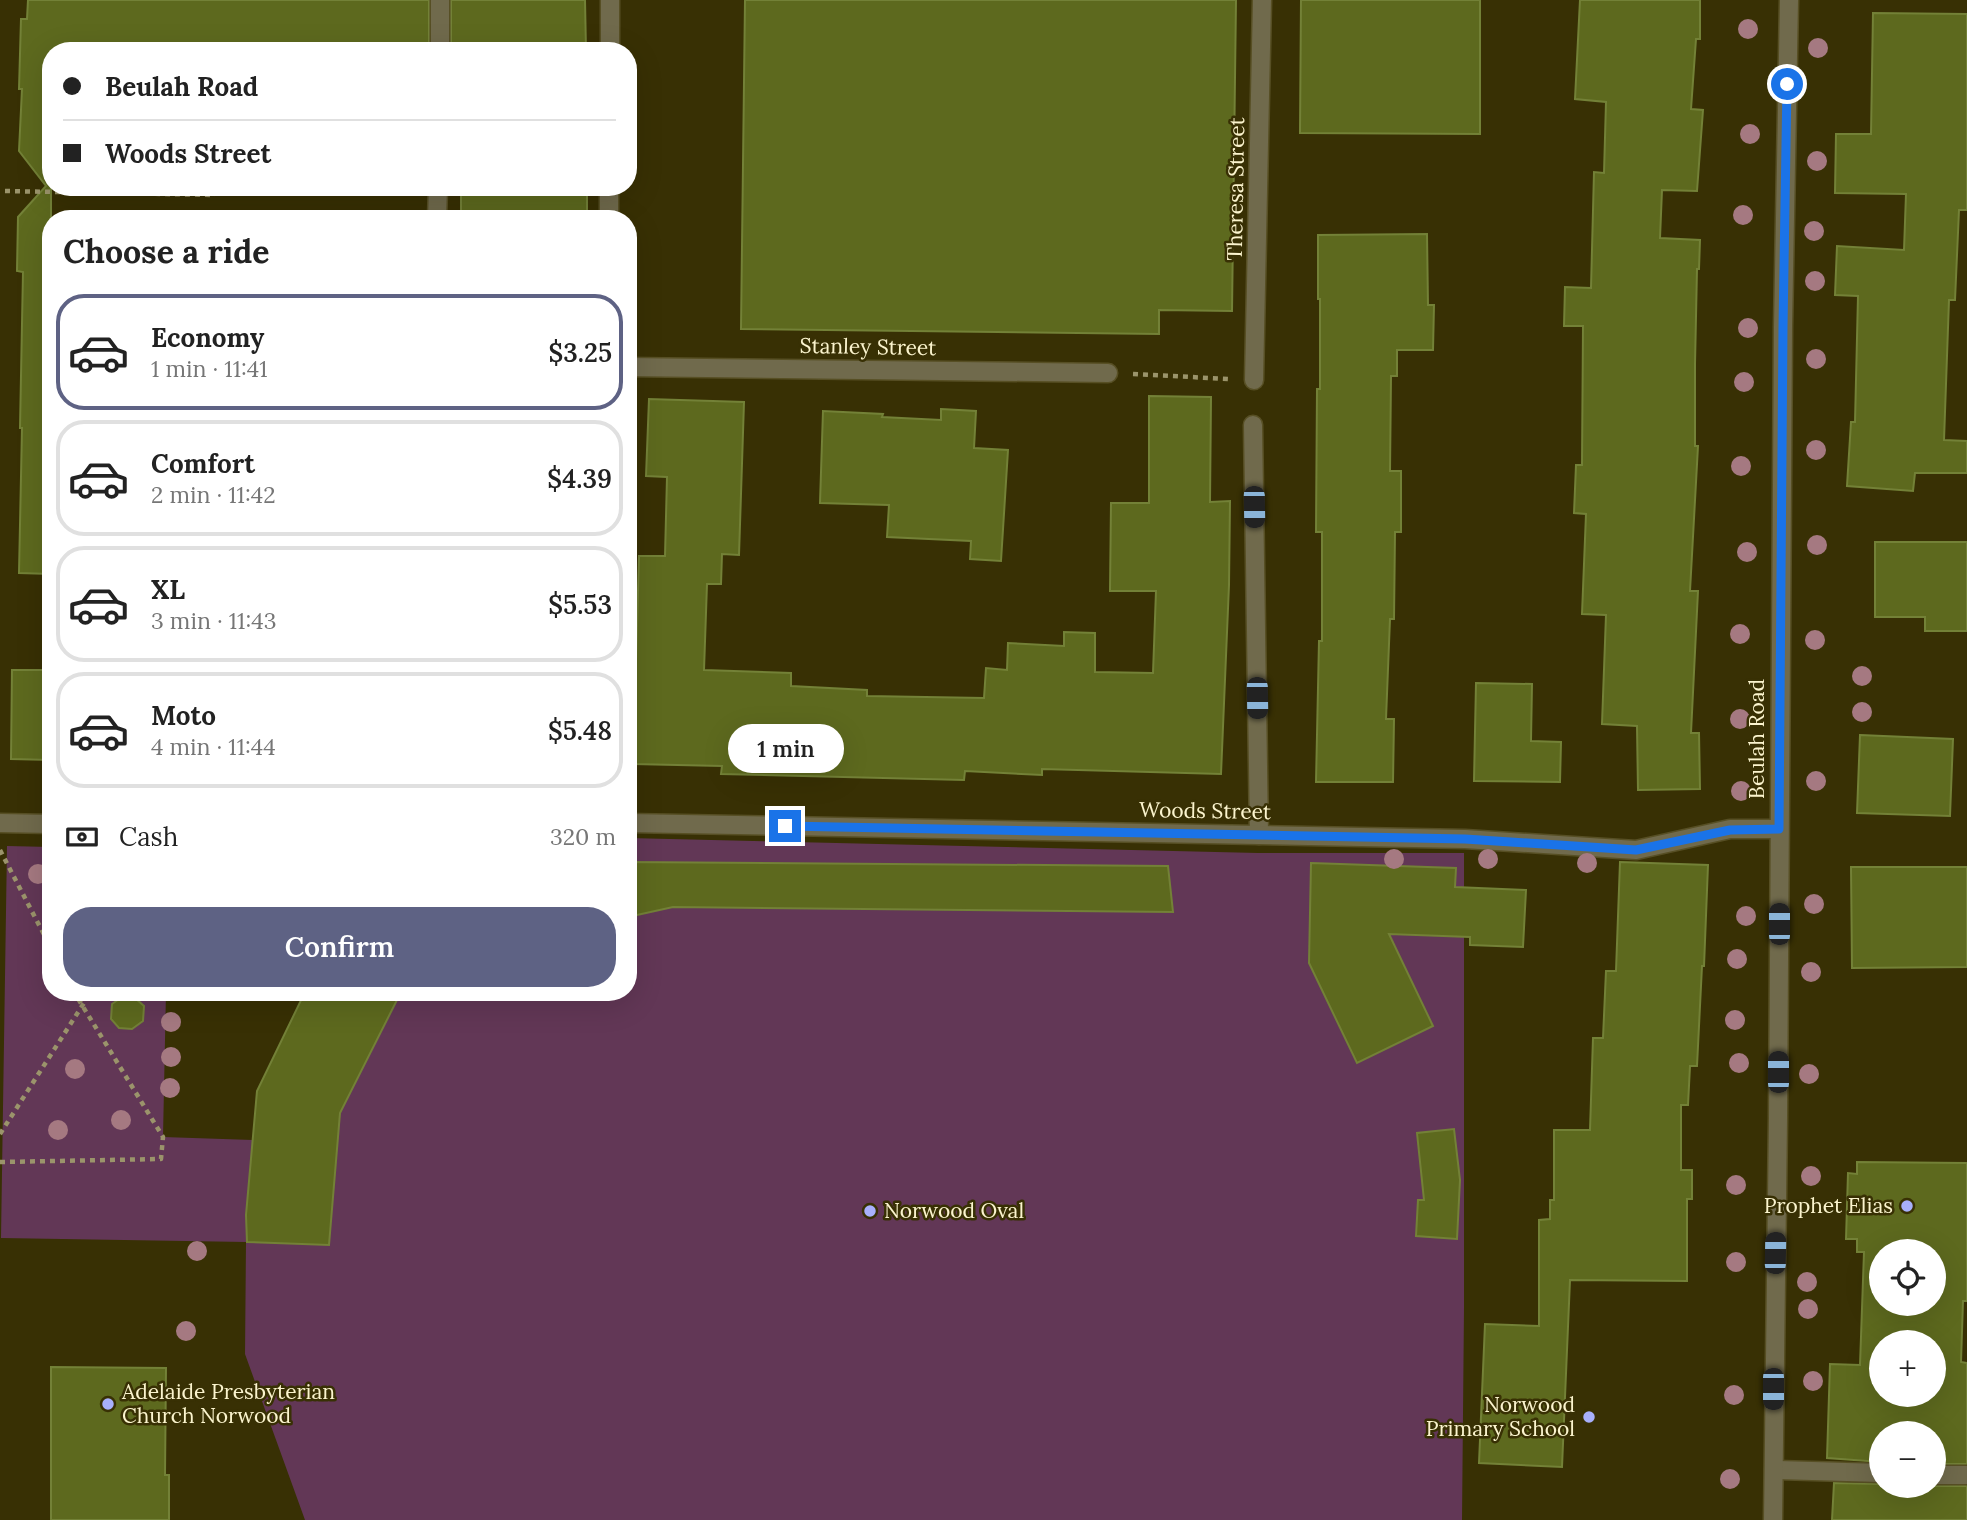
<!DOCTYPE html>
<html lang="en">
<head>
<meta charset="utf-8">
<style>
	body { margin:0; font-family:Lora,serif; background:#f6f6f6; color:#222; height:100vh; display:flex; flex-direction:column; font-size:26px; white-space:nowrap }
	* { box-sizing:border-box; margin:0 }
	p { font-size:23px; color:#767676 }
	.icon { flex:none; width:38px; height:38px; fill:none; stroke:currentColor; stroke-width:2; stroke-linecap:round; stroke-linejoin:round }
	.map { position:relative; flex:1; overflow:hidden }
	.sheet { position:absolute; left:42px; top:210px; width:595px; height:791px; display:flex; flex-direction:column; background:#fff; border-radius:28px; box-shadow:0 7px 28px #0002 }
	.sheet>* { flex:none }
	.banner { position:absolute; left:42px; top:42px; width:595px; height:154px; border-radius:28px; box-shadow:0 7px 28px #0002; display:grid; align-content:center; height:154px; padding:0 21px; background:#fff }
	.fabs { position:absolute; left:1869px; top:1239px; display:grid; gap:14px }
	.fabs a { display:grid; place-items:center; width:77px; height:77px; border-radius:50%; background:#fff; box-shadow:0 7px 28px #0002; font-size:35px }
	.end { position:absolute; width:32px; height:32px; margin:-16px; border:9px solid #1a73e8; background:#fff; box-shadow:0 0 0 4px #fff }
	.from { border-radius:50% }
	.bubble { position:absolute; height:49px; border-radius:24px; background:#fff; box-shadow:0 7px 28px #0002; font-size:23px; font-weight:600; line-height:49px; text-align:center }
	.car { position:absolute; width:21px; height:42px; margin:-21px -10px; border-radius:9px; box-shadow:0 0 5px 2px #0007; background:linear-gradient(#222 24%,#8ab4d8 0 40%,#222 0 76%,#8ab4d8 0 86%,#222 0) }
	.banner b { display:flex; align-items:center; gap:24px; height:66px; font-size:26px }
	.banner b+b { border-top:2px solid #e0e0e0 }
	.banner i { width:18px; height:18px; background:#222 }
	ul { padding:0; list-style:none }
	li { display:flex; align-items:center; gap:21px; height:116px; margin:0 14px 10px; padding:0 7px; border:4px solid #e0e0e0; border-radius:28px }
	li div { flex:1 }
	li b { display:block; font-size:26px }
	li em { font-style:normal; font-weight:600 }
	li.active { border-color:#5e6284 }
	li>.icon { width:63px; height:63px; stroke-width:1.5 }
	h2 { padding:0 21px; font-size:32px; line-height:84px }
	.pay { display:flex; align-items:center; gap:18px; height:77px; padding:0 21px; font-size:26px }
	.pay p { margin-inline-start:auto }
	.primary-button { display:flex; gap:14px; margin-top:auto; padding:14px 21px }
	.primary-button a { flex:1; height:80px; border-radius:28px; background:#5e6284; color:#fff; font-size:28px; font-weight:600; line-height:80px; text-align:center }
	.map>svg:first-child { display:block }
	.green { fill:#623756 }
	.building { fill:#5d691e; stroke:#738137; stroke-width:2; fill-rule:evenodd }
	.lines { fill:none; stroke-linecap:round; stroke-linejoin:round }
	.minor-casing { stroke:#574f24; stroke-width:21 }
	.path { stroke:#9b946b; stroke-width:4.5; stroke-dasharray:5 5; stroke-linecap:butt }
	.minor { stroke:#706a4c; stroke-width:18 }
	.tree { fill:#a57981 }
	.route { stroke:#1a73e8; stroke-width:9 }
	.poi-dot { fill:#a8b0fc; stroke:#383004; stroke-width:2.5 }
	.labels { text-anchor:middle; stroke-width:5; stroke-linejoin:round; paint-order:stroke }
	.street-label { font-size:21px; fill:#fbf4ce; stroke:#383004 }
	.poi-label { font-size:21px; fill:#fbf4ce; stroke:#383004; text-anchor:end }
</style>
</head>
<body>
<div class="map">
<svg width="1967" height="1520" viewBox="0 0 1967 1520">
	<rect width="100%" height="100%" fill="#383004"/>
	<!-- green -->
	<path class="green" d="M 628,838 L 1258,853 L 1464,853 L 1464,1308 L 1462,1520 L 305,1520 L 245,1354 L 246,1242 L 1,1238 L 7,846 L 51,847 L 51,992 L 166,992 L 163,1137 L 253,1140 L 257,1091 L 305,992 L 628,992 Z"/>
	<!-- building -->
	<g class="building">
		<path d="M 28,0 L 429,0 L 429,51 L 51,51 L 51,574 L 19,573 L 22,428 L 20,428 L 23,272 L 17,271 L 18,217 L 46,186 L 19,151 L 22,89 L 19,89 L 21,19 L 27,19 Z"/>
		<path d="M 451,0 L 585,0 L 586,51 L 451,51 Z"/>
		<path d="M 745,0 L 1236,0 L 1232,311 L 1159,310 L 1159,334 L 741,329 Z"/>
		<path d="M 1301,0 L 1480,0 L 1480,134 L 1300,133 Z"/>
		<path d="M 1580,0 L 1700,0 L 1700,39 L 1696,39 L 1691,109 L 1703,110 L 1697,191 L 1662,190 L 1660,238 L 1700,240 L 1699,269 L 1697,269 L 1695,364 L 1695,446 L 1698,446 L 1690,591 L 1698,591 L 1691,733 L 1699,733 L 1700,789 L 1638,790 L 1637,726 L 1602,724 L 1606,615 L 1582,614 L 1586,514 L 1574,513 L 1576,465 L 1582,465 L 1583,326 L 1564,326 L 1565,287 L 1591,288 L 1594,172 L 1604,173 L 1606,102 L 1575,99 Z"/>
		<path d="M 1873,13 L 1967,14 L 1967,210 L 1959,210 L 1955,300 L 1949,300 L 1944,440 L 1967,441 L 1967,473 L 1915,473 L 1913,491 L 1847,486 L 1851,422 L 1855,422 L 1858,296 L 1835,295 L 1837,246 L 1904,250 L 1906,194 L 1835,193 L 1836,134 L 1871,134 Z"/>
		<rect x="461" y="187" width="126" height="32"/>
		<path d="M 1427,234 L 1428,305 L 1434,305 L 1433,350 L 1397,350 L 1397,376 L 1391,376 L 1390,471 L 1401,471 L 1401,532 L 1395,532 L 1394,619 L 1390,619 L 1386,719 L 1394,719 L 1393,782 L 1316,782 L 1319,641 L 1322,641 L 1322,532 L 1316,532 L 1317,389 L 1320,389 L 1320,299 L 1318,299 L 1318,235 Z"/>
		<path d="M 1149,396 L 1211,397 L 1210,502 L 1230,501 L 1229,585 L 1221,774 L 1042,769 L 1042,775 L 965,771 L 964,780 L 721,774 L 722,766 L 633,764 L 639,556 L 665,556 L 667,477 L 646,476 L 649,399 L 744,402 L 739,555 L 722,554 L 721,584 L 707,584 L 704,670 L 791,673 L 791,686 L 867,690 L 867,696 L 984,698 L 986,668 L 1007,670 L 1008,643 L 1064,646 L 1064,632 L 1095,633 L 1095,672 L 1153,673 L 1156,591 L 1110,591 L 1111,503 L 1149,503 Z"/>
		<path d="M 941,409 L 976,411 L 974,448 L 1008,450 L 1001,561 L 970,559 L 971,541 L 887,537 L 889,505 L 820,503 L 823,411 L 883,414 L 882,417 L 941,420 Z"/>
		<path d="M 1875,542 L 1967,542 L 1967,631 L 1925,631 L 1925,617 L 1875,617 Z"/>
		<path d="M 12,670 L 51,670 L 51,760 L 11,759 Z"/>
		<path d="M 1476,683 L 1532,684 L 1531,741 L 1561,742 L 1560,782 L 1474,781 Z"/>
		<path d="M 1860,735 L 1953,739 L 1950,816 L 1857,813 Z"/>
		<path d="M 628,862 L 1168,866 L 1173,912 L 673,907 L 628,917 Z"/>
		<path d="M 1620,862 L 1708,865 L 1704,966 L 1702,966 L 1697,1066 L 1690,1066 L 1688,1105 L 1681,1105 L 1681,1170 L 1692,1170 L 1692,1199 L 1687,1199 L 1687,1281 L 1570,1280 L 1562,1467 L 1479,1463 L 1485,1324 L 1539,1326 L 1539,1220 L 1550,1219 L 1550,1200 L 1554,1200 L 1554,1130 L 1590,1130 L 1593,1038 L 1603,1038 L 1606,971 L 1616,971 Z"/>
		<path d="M 1311,863 L 1456,868 L 1455,887 L 1526,890 L 1523,947 L 1470,945 L 1470,937 L 1389,934 L 1433,1026 L 1357,1063 L 1309,963 Z"/>
		<path d="M 1851,867 L 1967,867 L 1967,967 L 1852,968 Z"/>
		<path d="M 305,992 L 401,992 L 340,1113 L 329,1245 L 247,1242 L 246,1215 L 257,1091 Z"/>
		<path d="M 122,997 L 135,998 L 144,1006 L 143,1021 L 132,1029 L 119,1028 L 111,1019 L 112,1004 Z"/>
		<path d="M 1454,1129 L 1460,1180 L 1457,1239 L 1416,1236 L 1418,1200 L 1424,1200 L 1417,1133 Z"/>
		<path d="M 1857,1162 L 1967,1163 L 1967,1301 L 1963,1301 L 1961,1362 L 1967,1363 L 1967,1464 L 1934,1464 L 1934,1433 L 1881,1433 L 1881,1462 L 1827,1458 L 1830,1364 L 1860,1365 L 1864,1252 L 1857,1252 L 1857,1239 L 1846,1239 L 1848,1173 L 1857,1174 ZM 1881,1251 L 1934,1251 L 1934,1304 L 1881,1304 ZM 1881,1342 L 1934,1342 L 1934,1395 L 1881,1395 Z"/>
		<path d="M 51,1367 L 166,1368 L 165,1475 L 169,1475 L 169,1520 L 51,1520 Z"/>
		<path d="M 1834,1483 L 1881,1484 L 1881,1486 L 1967,1486 L 1967,1520 L 1832,1520 Z"/>
	</g>
	<g class="lines">
		<defs>
			<g id="minor">
				<path d="M 440,51 L 440,0"/>
				<path d="M 610,51 L 610,0"/>
				<path d="M 437,219 L 438,187"/>
				<path d="M 609,219 L 609,187"/>
				<path d="M 628,367 L 1108,373"/>
				<path d="M 1254,380 L 1262,0"/>
				<path d="M 1253,425 L 1259,835"/>
				<path d="M 0,823 L 51,824"/>
				<path d="M 628,823 L 1465,839 L 1636,850 L 1730,829 L 1779,829"/>
				<path d="M 1774,1470 L 1881,1473"/>
				<path d="M 1934,1475 L 1967,1475"/>
				<path d="M 1773,1520 L 1778,1118 L 1783,327 L 1789,0"/>
			</g>
		</defs>
		<!-- minor casing -->
		<use href="#minor" class="minor-casing"/>
		<!-- path -->
		<g class="path">
			<path d="M 5,191 L 215,195"/>
			<path d="M 1133,374 L 1229,379"/>
			<path d="M 0,850 L 51,948"/>
			<path d="M 0,1134 L 91,992"/>
			<path d="M 0,1162 L 161,1159 L 163,1137 L 74,992"/>
		</g>
		<!-- minor -->
		<use href="#minor" class="minor"/>
	</g>
	<!-- trees -->
	<g class="tree">
		<circle cx="1748" cy="29" r="10"/>
		<circle cx="1818" cy="48" r="10"/>
		<circle cx="1750" cy="134" r="10"/>
		<circle cx="1817" cy="161" r="10"/>
		<circle cx="1743" cy="215" r="10"/>
		<circle cx="1814" cy="231" r="10"/>
		<circle cx="1815" cy="281" r="10"/>
		<circle cx="1748" cy="328" r="10"/>
		<circle cx="1816" cy="359" r="10"/>
		<circle cx="1744" cy="382" r="10"/>
		<circle cx="1816" cy="450" r="10"/>
		<circle cx="1741" cy="466" r="10"/>
		<circle cx="1817" cy="545" r="10"/>
		<circle cx="1747" cy="552" r="10"/>
		<circle cx="1740" cy="634" r="10"/>
		<circle cx="1815" cy="640" r="10"/>
		<circle cx="1862" cy="676" r="10"/>
		<circle cx="1862" cy="712" r="10"/>
		<circle cx="1740" cy="719" r="10"/>
		<circle cx="1816" cy="781" r="10"/>
		<circle cx="1741" cy="791" r="10"/>
		<circle cx="1394" cy="859" r="10"/>
		<circle cx="1488" cy="859" r="10"/>
		<circle cx="1587" cy="863" r="10"/>
		<circle cx="38" cy="874" r="10"/>
		<circle cx="1814" cy="904" r="10"/>
		<circle cx="1746" cy="916" r="10"/>
		<circle cx="1737" cy="959" r="10"/>
		<circle cx="1811" cy="972" r="10"/>
		<circle cx="1735" cy="1020" r="10"/>
		<circle cx="171" cy="1022" r="10"/>
		<circle cx="171" cy="1057" r="10"/>
		<circle cx="1739" cy="1063" r="10"/>
		<circle cx="75" cy="1069" r="10"/>
		<circle cx="1809" cy="1074" r="10"/>
		<circle cx="170" cy="1088" r="10"/>
		<circle cx="121" cy="1120" r="10"/>
		<circle cx="58" cy="1130" r="10"/>
		<circle cx="1811" cy="1176" r="10"/>
		<circle cx="1736" cy="1185" r="10"/>
		<circle cx="197" cy="1251" r="10"/>
		<circle cx="1736" cy="1262" r="10"/>
		<circle cx="1807" cy="1282" r="10"/>
		<circle cx="1808" cy="1309" r="10"/>
		<circle cx="186" cy="1331" r="10"/>
		<circle cx="1813" cy="1381" r="10"/>
		<circle cx="1734" cy="1395" r="10"/>
		<circle cx="1730" cy="1479" r="10"/>
	</g>
	<g class="lines">
		<!-- route -->
		<path class="route" d="M 785,826 L 1465,839 L 1636,850 L 1730,830 L 1779,829 L 1783,327 L 1787,84"/>
	</g>
	<!-- markers -->
	<g class="poi-dot">
		<circle cx="1907" cy="1206" r="7"/>
		<circle cx="870" cy="1211" r="7"/>
		<circle cx="108" cy="1404" r="7"/>
		<circle cx="1589" cy="1417" r="7"/>
	</g>
	<g class="labels">
		<!-- street labels -->
		<g class="street-label">
			<text transform="translate(1236 189) rotate(-89)" y="7">Theresa Street</text>
			<text transform="translate(868 347) rotate(1)" y="7">Stanley Street</text>
			<text transform="translate(1757 739) rotate(-90)" y="7">Beulah Road</text>
			<text transform="translate(1205 811) rotate(1)" y="7">Woods Street</text>
		</g>
		<!-- poi labels -->
		<g class="poi-label">
			<text x="1893" y="1213">Prophet Elias</text>
			<text x="884" y="1218" text-anchor="start">Norwood Oval</text>
			<text x="122" y="1399" text-anchor="start">Adelaide Presbyterian<tspan x="122" dy="24">Church Norwood</tspan></text>
			<text x="1575" y="1412">Norwood<tspan x="1575" dy="24">Primary School</tspan></text>
		</g>
	</g>
</svg>
<div class="fabs">
<a><svg class="icon" aria-label="locate" viewBox="0 0 24 24"><circle cx="12" cy="12" r="6"/><path d="M12 2v4M12 18v4M2 12h4M18 12h4"/></svg></a>
<a>+</a>
<a>−</a>
</div>
<i class="end from" style="left:1787px;top:84px"></i>
<i class="end" style="left:785px;top:826px"></i>
<div class="bubble" style="left:728px;top:724px;width:116px">1 min</div>
<i class="car" style="left:1254px;top:507px;rotate:179deg"></i>
<i class="car" style="left:1257px;top:698px;rotate:179deg"></i>
<i class="car" style="left:1779px;top:924px;rotate:0deg"></i>
<i class="car" style="left:1778px;top:1072px;rotate:0deg"></i>
<i class="car" style="left:1775px;top:1253px;rotate:1deg"></i>
<i class="car" style="left:1773px;top:1389px;rotate:180deg"></i>
<div class="banner">
<b><i class="from"></i>Beulah Road</b>
<b><i></i>Woods Street</b>
</div>
<section class="sheet">
<h2>Choose a ride</h2>
<ul>
<li class="active"><svg class="icon" aria-label="car" viewBox="0 0 24 24"><path d="M5 17H2v-5l4-1 3-4h7l3 4 3 1v5h-3M9 17h6M6 11h13"/><circle cx="7" cy="17" r="2"/><circle cx="17" cy="17" r="2"/></svg><div><b>Economy</b><p>1 min · 11:41</p></div><em>$3.25</em></li>
<li><svg class="icon" aria-label="car" viewBox="0 0 24 24"><path d="M5 17H2v-5l4-1 3-4h7l3 4 3 1v5h-3M9 17h6M6 11h13"/><circle cx="7" cy="17" r="2"/><circle cx="17" cy="17" r="2"/></svg><div><b>Comfort</b><p>2 min · 11:42</p></div><em>$4.39</em></li>
<li><svg class="icon" aria-label="car" viewBox="0 0 24 24"><path d="M5 17H2v-5l4-1 3-4h7l3 4 3 1v5h-3M9 17h6M6 11h13"/><circle cx="7" cy="17" r="2"/><circle cx="17" cy="17" r="2"/></svg><div><b>XL</b><p>3 min · 11:43</p></div><em>$5.53</em></li>
<li><svg class="icon" aria-label="car" viewBox="0 0 24 24"><path d="M5 17H2v-5l4-1 3-4h7l3 4 3 1v5h-3M9 17h6M6 11h13"/><circle cx="7" cy="17" r="2"/><circle cx="17" cy="17" r="2"/></svg><div><b>Moto</b><p>4 min · 11:44</p></div><em>$5.48</em></li>
</ul>
<div class="pay"><svg class="icon" aria-label="cash" viewBox="0 0 24 24"><path d="M3 7h18v10H3z"/><circle cx="12" cy="12" r="2"/></svg>Cash<p>320 m</p></div>
<div class="primary-button"><a>Confirm</a></div>
</section>
</div>
</body>
</html>
